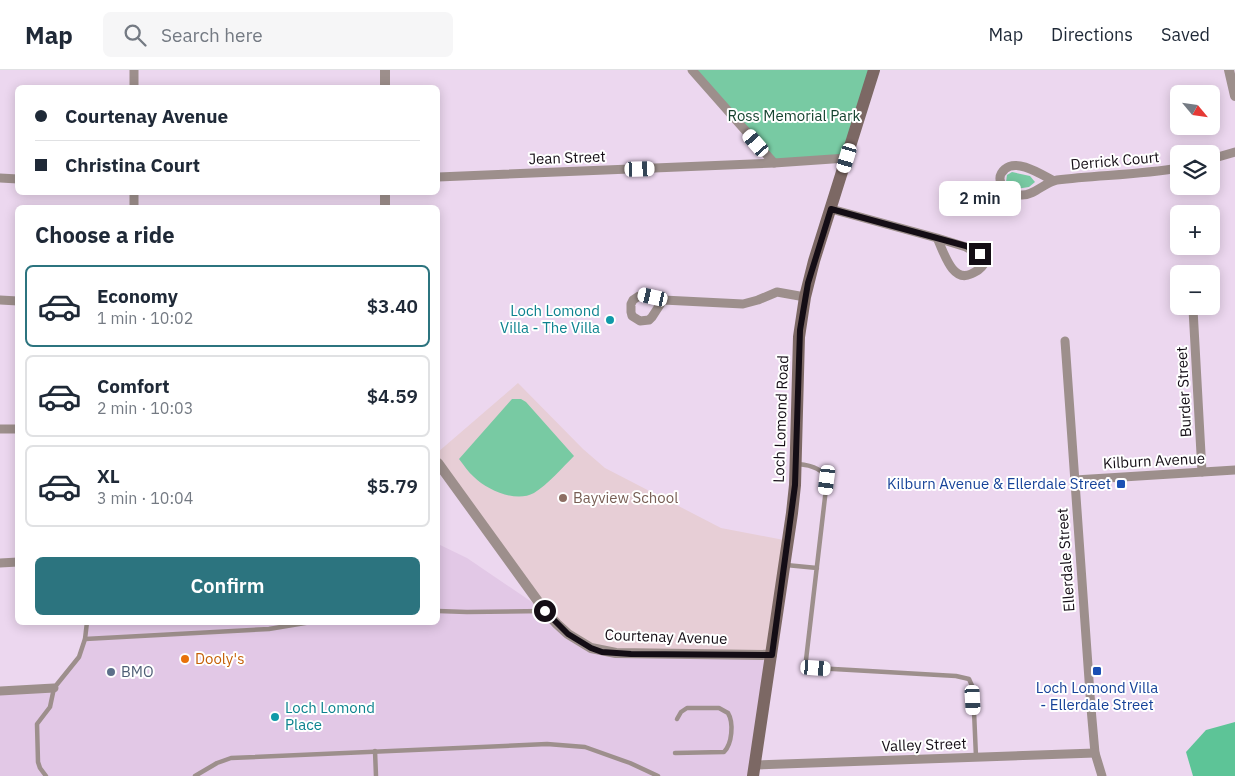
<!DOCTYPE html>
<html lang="en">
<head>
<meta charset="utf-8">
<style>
	body { margin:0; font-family:"IBM Plex Sans",sans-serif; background:#f6f6f7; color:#1f2937; height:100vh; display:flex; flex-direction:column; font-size:19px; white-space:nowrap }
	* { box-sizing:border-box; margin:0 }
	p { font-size:16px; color:#747a83 }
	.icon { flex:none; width:28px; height:28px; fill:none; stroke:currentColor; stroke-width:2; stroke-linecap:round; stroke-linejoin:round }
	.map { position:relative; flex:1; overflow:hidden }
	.details { position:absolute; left:15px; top:135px; width:425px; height:420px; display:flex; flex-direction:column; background:#fff; border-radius:8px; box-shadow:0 2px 12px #0003 }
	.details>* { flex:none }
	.hud { position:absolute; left:15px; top:15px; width:425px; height:110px; border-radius:8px; box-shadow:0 2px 12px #0003; display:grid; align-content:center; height:110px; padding:0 20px; background:#fff }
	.needle { width:32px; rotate:119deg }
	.fabs { position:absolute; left:1170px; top:15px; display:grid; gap:10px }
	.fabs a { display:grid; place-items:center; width:50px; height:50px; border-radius:8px; background:#fff; box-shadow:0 2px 12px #0003; font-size:25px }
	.end { position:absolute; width:22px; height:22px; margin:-11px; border:6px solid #140d15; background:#fff; box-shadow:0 0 0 2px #fff }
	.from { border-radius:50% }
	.bubble { position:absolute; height:35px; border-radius:8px; background:#fff; box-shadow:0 2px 12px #0003; font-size:16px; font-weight:600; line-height:35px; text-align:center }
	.car { position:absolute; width:15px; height:30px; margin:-15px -8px; border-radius:6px; box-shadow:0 0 4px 1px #0007; background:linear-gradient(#fff 24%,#345 0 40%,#fff 0 76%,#345 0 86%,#fff 0) }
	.hud b { display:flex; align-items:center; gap:18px; height:48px; font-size:19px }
	.hud b+b { border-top:1px solid #e0e1e3 }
	.hud i { width:12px; height:12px; background:#1f2937 }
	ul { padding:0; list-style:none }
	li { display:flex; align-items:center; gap:15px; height:82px; margin:0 10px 8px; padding:0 10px; border:2px solid #e0e1e3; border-radius:8px }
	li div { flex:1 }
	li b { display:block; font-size:19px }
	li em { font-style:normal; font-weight:600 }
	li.on { border-color:#2c747f }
	li>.icon { width:45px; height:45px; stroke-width:1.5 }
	h2 { padding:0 20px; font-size:22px; line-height:60px }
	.cta { display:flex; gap:10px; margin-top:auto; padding:10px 20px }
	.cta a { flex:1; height:58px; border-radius:8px; background:#2c747f; color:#fff; font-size:20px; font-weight:600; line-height:58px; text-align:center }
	header { display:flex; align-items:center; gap:30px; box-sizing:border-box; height:70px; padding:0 25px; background:#fff; border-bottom:1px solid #e0e1e3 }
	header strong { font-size:24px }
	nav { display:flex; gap:28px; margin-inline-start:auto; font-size:18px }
	.search { width:350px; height:45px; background:#f6f6f7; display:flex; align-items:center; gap:12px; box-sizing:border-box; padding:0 18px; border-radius:8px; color:#747a83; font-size:19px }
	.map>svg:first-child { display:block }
	.built { fill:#e2c8e6 }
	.education { fill:#e7ced6 }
	.green { fill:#78caa3 }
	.forest { fill:#5dc497 }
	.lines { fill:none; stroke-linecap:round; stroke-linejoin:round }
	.service { stroke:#9d8f8c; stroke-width:4.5 }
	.minor { stroke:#9d8f8c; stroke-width:9 }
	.tertiary { stroke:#9d8f8c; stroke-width:10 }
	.secondary { stroke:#7c6864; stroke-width:12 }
	.route { stroke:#140d15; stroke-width:6 }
	.culture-dot { fill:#0f9aa8; stroke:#fff; stroke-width:2 }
	.transit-dot { fill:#1a4fb4; stroke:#fff; stroke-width:2 }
	.education-dot { fill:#8d6e63; stroke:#fff; stroke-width:2 }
	.food-dot { fill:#e8710a; stroke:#fff; stroke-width:2 }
	.service-dot { fill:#5c6f8a; stroke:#fff; stroke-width:2 }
	.labels { text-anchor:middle; stroke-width:4; stroke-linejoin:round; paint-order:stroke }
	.park-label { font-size:15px; fill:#164330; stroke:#fff }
	.street-label { font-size:15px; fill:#140d15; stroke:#fff }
	.culture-label { font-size:15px; fill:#0d838f; stroke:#fff; text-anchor:end }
	.transit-label { font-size:15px; fill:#164399; stroke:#fff; text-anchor:end }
	.education-label { font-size:15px; fill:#785e54; stroke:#fff; text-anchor:start }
	.food-label { font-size:15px; fill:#c56008; stroke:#fff; text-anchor:start }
	.service-label { font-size:15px; fill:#4e5e75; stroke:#fff; text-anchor:start }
</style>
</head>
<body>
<header>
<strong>Map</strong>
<div class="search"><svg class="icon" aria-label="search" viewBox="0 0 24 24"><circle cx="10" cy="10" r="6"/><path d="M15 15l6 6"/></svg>Search here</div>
<nav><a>Map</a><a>Directions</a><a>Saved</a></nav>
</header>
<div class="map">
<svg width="1235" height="706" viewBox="0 0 1235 706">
	<rect width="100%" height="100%" fill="#ecd7ef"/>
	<!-- built -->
	<path class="built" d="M 438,474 L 467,488 L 545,541 L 772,585 L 753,706 L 0,706 L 0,621 L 54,618 L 79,587 L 87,553 L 438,552 Z"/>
	<!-- education -->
	<path class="education" d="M 518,313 L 583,379 L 605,398 L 721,458 L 789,471 L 772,585 L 616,583 L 568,564 L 438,393 L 438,382 Z"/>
	<!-- green -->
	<g class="green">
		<path d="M 692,0 L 874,0 L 847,88 L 774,93 Z"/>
		<path d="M 1012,102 L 1030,106 L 1035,112 L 1029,117 L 1016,119 L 1006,112 L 1007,105 Z"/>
		<path d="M 512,329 L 521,329 L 526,332 L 574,386 C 563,397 547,415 534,423 C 516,433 487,420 474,407 C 468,402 464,395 459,389 Z"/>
	</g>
	<!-- forest -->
	<path class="forest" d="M 1235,652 L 1235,706 L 1193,706 L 1186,682 L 1206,660 Z"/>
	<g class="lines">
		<!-- service -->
		<g class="service">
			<path d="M 798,394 C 810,395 823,398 827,410 L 806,590 L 808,596 L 816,598 L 956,606 L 969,609 L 973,618 L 976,687"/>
			<path d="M 786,495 L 817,498"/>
			<path d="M 438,541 L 467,542 L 544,541"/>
			<path d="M 85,569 L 269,559 L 311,552"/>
			<path d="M 375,681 L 376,706"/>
			<path d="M 675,683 L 724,682 C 732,674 734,653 728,643 L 719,638 L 687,638 L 681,642 L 677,649"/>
			<path d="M 46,706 L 40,698 L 38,692 L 37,654 L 50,637 L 54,618 L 79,587 L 85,569 L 87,552"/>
			<path d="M 195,706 L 217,693 L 231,688 L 547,674 L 585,677 L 630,693 L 658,706"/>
		</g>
		<!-- minor -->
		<g class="minor">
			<path d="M 692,0 L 774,93"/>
			<path d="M 134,18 L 134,0"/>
			<path d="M 1211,89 L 1235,82"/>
			<path d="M 438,107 L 774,93 L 847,88"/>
			<path d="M 0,108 L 18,109"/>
			<path d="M 1054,111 C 1042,105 1017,88 1005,99 C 991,111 1009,126 1022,125 C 1035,125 1045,112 1057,110 C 1097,105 1139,105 1179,98"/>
			<path d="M 134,122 L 134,138"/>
			<path d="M 831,139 L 937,168 C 944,182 952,213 971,204 C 977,201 981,199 984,194 L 980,185 L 966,177 L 937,168"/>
			<path d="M 0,230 L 18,231"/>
			<path d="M 663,230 L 652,247 L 649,250 L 640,251 L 632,246 L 631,242 L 631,234 L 633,230 L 639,226 L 643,225 L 663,230 L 743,234 L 758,230 L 777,222 L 805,227"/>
			<path d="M 1193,239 L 1202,402"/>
			<path d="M 1065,271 L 1091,638 L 1095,683 L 1102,706"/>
			<path d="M 0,359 L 18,359"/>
			<path d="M 1075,410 L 1235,400"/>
			<path d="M 0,493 L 18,492"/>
			<path d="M 0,621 L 54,618"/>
			<path d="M 755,695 L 1095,683"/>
		</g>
		<!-- tertiary -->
		<g class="tertiary">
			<path d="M 1229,0 L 1235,26"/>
			<path d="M 385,18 L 385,0"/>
			<path d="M 385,122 L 385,138"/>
			<path d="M 438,393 L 545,541 L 557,554 L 568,564 L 591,578 L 616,583 L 772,585"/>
		</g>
		<!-- secondary -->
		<path class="secondary" d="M 753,706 L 792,443 L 795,415 L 799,267 L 805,227 L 814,191 L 874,0"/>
	</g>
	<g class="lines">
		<!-- route -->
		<path class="route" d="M 545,541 L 568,564 L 591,578 L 602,582 L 631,584 L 772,585 L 795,415 L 800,260 L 808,213 L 831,139 L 966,176 L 980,184"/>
	</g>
	<!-- markers -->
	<g class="culture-dot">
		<circle cx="610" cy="250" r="5"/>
		<circle cx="275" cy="647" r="5"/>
	</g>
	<g class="transit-dot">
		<rect x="1116" y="409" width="10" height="10" rx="2.5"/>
		<rect x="1092" y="596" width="10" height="10" rx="2.5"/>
	</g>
	<circle class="education-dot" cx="563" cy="428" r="5"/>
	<circle class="food-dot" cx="185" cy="589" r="5"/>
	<circle class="service-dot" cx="111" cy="602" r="5"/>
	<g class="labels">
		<!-- park labels -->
		<g class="park-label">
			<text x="794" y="51">Ross Memorial Park</text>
		</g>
		<!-- street labels -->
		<g class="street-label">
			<text transform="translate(567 88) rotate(-2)" y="5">Jean Street</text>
			<text transform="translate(1115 91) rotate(-5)" y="5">Derrick Court</text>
			<text transform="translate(1184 322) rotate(-93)" y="5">Burder Street</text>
			<text transform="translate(781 349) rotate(-88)" y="5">Loch Lomond Road</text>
			<text transform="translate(1154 391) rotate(-3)" y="5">Kilburn Avenue</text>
			<text transform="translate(1066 490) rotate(-94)" y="5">Ellerdale Street</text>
			<text transform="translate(666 567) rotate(2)" y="5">Courtenay Avenue</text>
			<text transform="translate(924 675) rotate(-2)" y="5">Valley Street</text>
		</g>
		<!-- culture labels -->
		<g class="culture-label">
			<text x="600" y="246">Loch Lomond<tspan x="600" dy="17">Villa - The Villa</tspan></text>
			<text x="285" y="643" text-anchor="start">Loch Lomond<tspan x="285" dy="17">Place</tspan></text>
		</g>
		<!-- transit labels -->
		<g class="transit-label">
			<text x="1111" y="419">Kilburn Avenue &amp; Ellerdale Street</text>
			<text x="1097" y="623" text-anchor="middle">Loch Lomond Villa<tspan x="1097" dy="17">- Ellerdale Street</tspan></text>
		</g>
		<!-- education labels -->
		<g class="education-label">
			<text x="573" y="433">Bayview School</text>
		</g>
		<!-- food labels -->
		<g class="food-label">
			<text x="195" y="594">Dooly's</text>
		</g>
		<!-- service labels -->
		<g class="service-label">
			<text x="121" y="607">BMO</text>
		</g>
	</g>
</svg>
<div class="fabs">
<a><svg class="needle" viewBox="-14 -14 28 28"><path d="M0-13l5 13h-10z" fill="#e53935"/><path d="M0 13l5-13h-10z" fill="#747a83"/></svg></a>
<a><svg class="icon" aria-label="layers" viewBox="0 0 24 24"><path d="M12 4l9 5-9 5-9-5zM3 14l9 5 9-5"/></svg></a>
<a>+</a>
<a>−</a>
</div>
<i class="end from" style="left:545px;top:541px"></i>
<i class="end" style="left:980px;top:184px"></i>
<div class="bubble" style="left:939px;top:111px;width:82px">2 min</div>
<i class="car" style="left:756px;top:73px;rotate:319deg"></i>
<i class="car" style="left:847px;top:88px;rotate:197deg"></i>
<i class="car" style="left:640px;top:99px;rotate:88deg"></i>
<i class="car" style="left:653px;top:227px;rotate:283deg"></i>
<i class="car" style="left:827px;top:410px;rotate:187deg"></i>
<i class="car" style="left:816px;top:598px;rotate:94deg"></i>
<i class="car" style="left:973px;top:630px;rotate:177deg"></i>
<div class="hud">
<b><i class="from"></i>Courtenay Avenue</b>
<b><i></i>Christina Court</b>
</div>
<section class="details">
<h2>Choose a ride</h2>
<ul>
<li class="on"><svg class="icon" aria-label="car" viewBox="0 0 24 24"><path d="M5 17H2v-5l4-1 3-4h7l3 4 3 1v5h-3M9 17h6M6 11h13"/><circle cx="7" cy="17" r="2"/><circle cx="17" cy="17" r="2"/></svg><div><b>Economy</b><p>1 min · 10:02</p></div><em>$3.40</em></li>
<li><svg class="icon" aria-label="car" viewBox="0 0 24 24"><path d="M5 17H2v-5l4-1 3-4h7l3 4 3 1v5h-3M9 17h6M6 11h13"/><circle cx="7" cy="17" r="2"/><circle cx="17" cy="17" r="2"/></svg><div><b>Comfort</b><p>2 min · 10:03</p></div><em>$4.59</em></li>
<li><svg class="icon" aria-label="car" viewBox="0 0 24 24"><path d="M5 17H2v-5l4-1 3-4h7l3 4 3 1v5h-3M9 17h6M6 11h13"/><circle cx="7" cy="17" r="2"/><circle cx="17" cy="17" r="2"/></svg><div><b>XL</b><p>3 min · 10:04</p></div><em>$5.79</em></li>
</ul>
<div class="cta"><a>Confirm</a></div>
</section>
</div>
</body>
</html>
